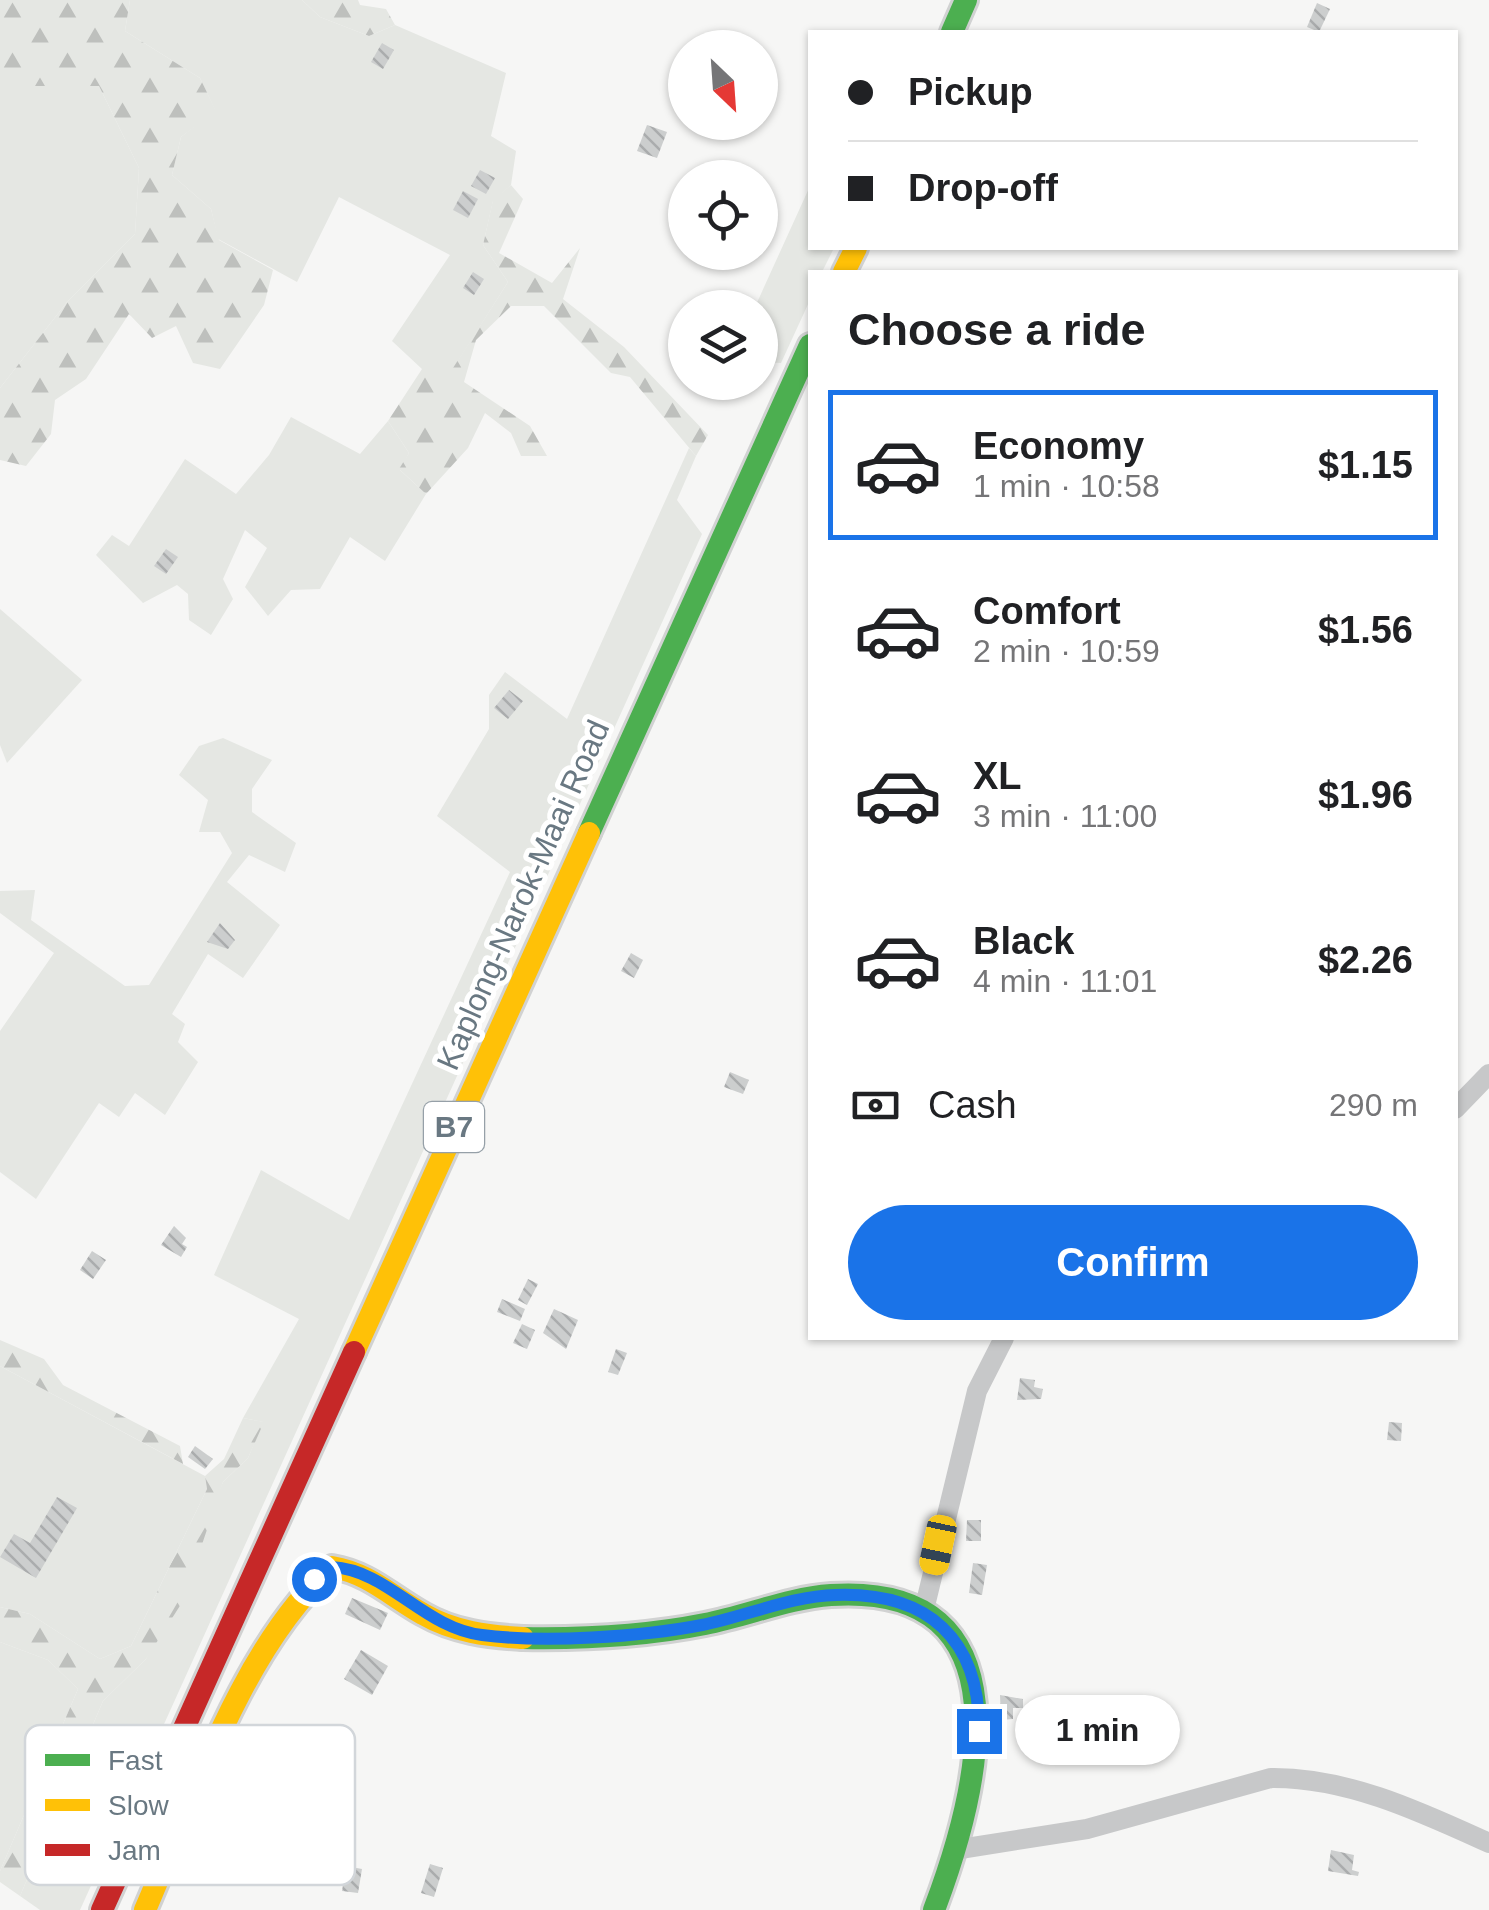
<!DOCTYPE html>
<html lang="en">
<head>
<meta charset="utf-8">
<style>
	body { margin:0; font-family:Arial,sans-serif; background:#f2f2f2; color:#202124; height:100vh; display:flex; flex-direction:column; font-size:38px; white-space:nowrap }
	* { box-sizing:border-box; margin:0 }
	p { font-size:32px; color:#757577 }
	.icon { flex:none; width:55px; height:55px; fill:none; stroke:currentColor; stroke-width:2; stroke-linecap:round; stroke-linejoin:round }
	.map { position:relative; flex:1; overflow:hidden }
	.sheet { position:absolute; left:808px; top:270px; width:650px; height:1070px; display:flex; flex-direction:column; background:#fff; border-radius:0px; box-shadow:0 2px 8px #0004 }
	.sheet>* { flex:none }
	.top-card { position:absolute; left:808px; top:30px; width:650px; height:220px; border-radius:0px; box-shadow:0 2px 8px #0004; display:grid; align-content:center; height:220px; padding:0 40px; background:#fff }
	.needle { width:65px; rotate:155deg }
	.fabs { position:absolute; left:668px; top:30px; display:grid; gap:20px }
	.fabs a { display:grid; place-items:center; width:110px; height:110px; border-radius:50%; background:#fff; box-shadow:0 2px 8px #0004; font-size:50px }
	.end { position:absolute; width:45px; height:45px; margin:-22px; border:12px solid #1a73e8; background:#fff; box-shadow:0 0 0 5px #fff }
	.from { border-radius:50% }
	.bubble { position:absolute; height:70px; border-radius:35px; background:#fff; box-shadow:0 2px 8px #0004; font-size:32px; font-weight:700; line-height:70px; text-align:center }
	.car { position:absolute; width:30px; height:60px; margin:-30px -15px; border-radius:12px; box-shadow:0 0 8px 2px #0007; background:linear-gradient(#f5c518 24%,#345 0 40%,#f5c518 0 76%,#345 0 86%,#f5c518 0) }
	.top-card b { display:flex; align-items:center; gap:35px; height:95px; font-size:38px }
	.top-card b+b { border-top:2px solid #e0e0e0 }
	.top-card i { width:25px; height:25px; background:#202124 }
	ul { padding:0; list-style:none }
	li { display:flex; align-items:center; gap:30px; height:150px; margin:0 20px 15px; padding:0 20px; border:5px solid transparent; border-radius:0px }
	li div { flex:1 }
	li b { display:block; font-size:38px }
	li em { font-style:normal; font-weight:700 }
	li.on { border-color:#1a73e8 }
	li>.icon { width:90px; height:90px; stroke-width:1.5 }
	h2 { padding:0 40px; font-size:45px; line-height:120px }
	.pay { display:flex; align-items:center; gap:25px; height:110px; padding:0 40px; font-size:38px }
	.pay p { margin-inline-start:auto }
	.cta { display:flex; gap:20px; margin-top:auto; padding:20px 40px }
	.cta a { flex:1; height:115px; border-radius:60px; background:#1a73e8; color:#fff; font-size:40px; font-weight:700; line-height:115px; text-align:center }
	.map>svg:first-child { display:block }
	.green { fill:#e5e7e3 }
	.forest { fill:url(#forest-firs) }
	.building { fill:url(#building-back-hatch) }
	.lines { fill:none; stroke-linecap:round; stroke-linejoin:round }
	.fast-casing { stroke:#d1d2d2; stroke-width:28 }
	.slow-casing { stroke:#d1d2d2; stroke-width:28 }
	.jam-casing { stroke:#d1d2d2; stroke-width:28 }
	.street { stroke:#c7c8c9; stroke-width:20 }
	.fast { stroke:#4caf50; stroke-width:22 }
	.slow { stroke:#ffc107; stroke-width:22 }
	.jam { stroke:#c62828; stroke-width:22 }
	.route { stroke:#1a73e8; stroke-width:12 }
	.labels { text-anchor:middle; stroke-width:10; stroke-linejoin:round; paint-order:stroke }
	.shield { fill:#fff; stroke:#96a0a8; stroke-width:2.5 }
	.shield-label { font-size:30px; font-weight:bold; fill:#697882 }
	.street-label { font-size:32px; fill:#697882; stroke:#fff }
	.key { fill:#fff; stroke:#d2d6da; stroke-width:2.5 }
	.key-label { font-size:28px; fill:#697882 }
</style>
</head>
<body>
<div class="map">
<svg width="1489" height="1910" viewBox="0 0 1489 1910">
	<defs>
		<pattern id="forest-firs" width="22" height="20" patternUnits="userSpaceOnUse" patternTransform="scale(2.5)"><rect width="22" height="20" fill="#e5e7e3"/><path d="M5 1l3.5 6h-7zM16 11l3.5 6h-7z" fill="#bec0bd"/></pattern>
		<pattern id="building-back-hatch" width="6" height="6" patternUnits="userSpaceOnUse" patternTransform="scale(2.5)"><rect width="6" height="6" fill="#cccece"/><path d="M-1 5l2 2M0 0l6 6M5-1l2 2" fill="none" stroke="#aaacad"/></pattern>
	</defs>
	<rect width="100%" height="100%" fill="#f6f6f5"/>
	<!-- green -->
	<g class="green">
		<path d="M 130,0 L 302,0 L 320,17 L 369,36 L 395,25 L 506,73 L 491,136 L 516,151 L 511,185 L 493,201 L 483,245 L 508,282 L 453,369 L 422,369 L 392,341 L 450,255 L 339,197 L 297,282 L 218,239 L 211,209 L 172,175 L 181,137 L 215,110 L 200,78 L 125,31 Z"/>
		<path d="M 0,86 L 99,86 L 139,168 L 135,234 L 67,302 L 0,388 Z"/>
		<path d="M 810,186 L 810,248 L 834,248 L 822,272 L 810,272 L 810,300 L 781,363 L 760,362 L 760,308 L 755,307 Z"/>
		<path d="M 291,417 L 360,454 L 388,421 L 409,453 L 400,470 L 426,494 L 385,561 L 350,537 L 320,589 L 291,590 L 268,616 L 245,587 L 267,548 L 245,530 L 223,579 L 233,599 L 211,635 L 189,620 L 188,594 L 177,585 L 143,603 L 96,555 L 112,535 L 129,546 L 185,459 L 236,494 L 269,455 Z"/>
		<path d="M 689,448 L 696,456 L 677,500 L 702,534 L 80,1910 L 40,1910 L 20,1896 L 103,1701 L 146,1659 L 223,1482 L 248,1458 L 263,1422 L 243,1418 L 299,1319 L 214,1275 L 261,1170 L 349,1220 L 510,872 L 437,816 L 489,729 L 489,695 L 505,672 L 567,719 Z"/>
		<path d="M 0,609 L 82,680 L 7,763 L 0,745 Z"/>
		<path d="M 223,738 L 272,760 L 252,789 L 252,812 L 296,843 L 285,872 L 249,855 L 227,882 L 280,925 L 243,978 L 208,954 L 172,1014 L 185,1024 L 178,1042 L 198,1062 L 165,1115 L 135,1093 L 119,1117 L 99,1103 L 36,1199 L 0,1172 L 0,1031 L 54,953 L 0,913 L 0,891 L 35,890 L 31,920 L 125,986 L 149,985 L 232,853 L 220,832 L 199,832 L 208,800 L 179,775 L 199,746 Z"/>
		<path d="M 0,1366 L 205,1476 L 207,1489 L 131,1646 L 100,1659 L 30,1614 L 0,1607 Z"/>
		<path d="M 0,1642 L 48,1660 L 78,1689 L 0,1871 Z"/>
	</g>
	<!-- forest -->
	<g class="forest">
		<path d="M 0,0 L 130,0 L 125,31 L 200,78 L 216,111 L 181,137 L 172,175 L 211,209 L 219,240 L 273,270 L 264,305 L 220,369 L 193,363 L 176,326 L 152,338 L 129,314 L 86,379 L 55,400 L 51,434 L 26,466 L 0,460 L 0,388 L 67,302 L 135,234 L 139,168 L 99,86 L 0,86 Z"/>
		<path d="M 302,0 L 358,0 L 360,5 L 386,9 L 395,25 L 369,36 L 320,17 Z"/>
		<path d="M 511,185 L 523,199 L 499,253 L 552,283 L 580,248 L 563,299 L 624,347 L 708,435 L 696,456 L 630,377 L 611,373 L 544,306 L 511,306 L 476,340 L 464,382 L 530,426 L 547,456 L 521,456 L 511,433 L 485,413 L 468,448 L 426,494 L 399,469 L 409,453 L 388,421 L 422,369 L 453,368 L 508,282 L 483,245 L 493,200 Z"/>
		<path d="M 0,1340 L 44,1359 L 63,1385 L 180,1446 L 183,1464 L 0,1366 Z"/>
		<path d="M 243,1418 L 264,1422 L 248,1458 L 223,1482 L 183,1601 L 146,1659 L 103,1701 L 20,1896 L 0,1882 L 0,1871 L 78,1689 L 48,1660 L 0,1642 L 0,1607 L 30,1614 L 100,1659 L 131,1646 L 207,1489 L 205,1476 L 224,1459 Z"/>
	</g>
	<!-- building -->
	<g class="building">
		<path d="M 1317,3 L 1330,9 L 1319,32 L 1307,27 Z"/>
		<path d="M 382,43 L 394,50 L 383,69 L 371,62 Z"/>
		<path d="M 647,125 L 667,132 L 657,158 L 637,151 Z"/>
		<path d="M 480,170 L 495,178 L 486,194 L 471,186 Z"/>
		<path d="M 463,191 L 478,199 L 468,218 L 453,210 Z"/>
		<path d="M 473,272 L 484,279 L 474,295 L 463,288 Z"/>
		<path d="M 166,549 L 178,557 L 166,574 L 154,566 Z"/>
		<path d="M 509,690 L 523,701 L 508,719 L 494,708 Z"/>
		<path d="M 220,923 L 235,940 L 228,949 L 207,942 Z"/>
		<path d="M 631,953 L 643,960 L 634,978 L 621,971 Z"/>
		<path d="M 730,1072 L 749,1080 L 743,1094 L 724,1087 Z"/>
		<path d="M 174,1226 L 186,1238 L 182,1244 L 187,1247 L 181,1257 L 161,1245 Z"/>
		<path d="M 92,1251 L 106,1260 L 93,1279 L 80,1270 Z"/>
		<path d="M 528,1279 L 538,1284 L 527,1305 L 518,1300 Z"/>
		<path d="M 502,1299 L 525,1309 L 520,1321 L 497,1312 Z"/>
		<path d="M 554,1309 L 578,1320 L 566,1349 L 543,1333 Z"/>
		<path d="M 522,1324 L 535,1330 L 527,1349 L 513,1343 Z"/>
		<path d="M 616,1349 L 627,1353 L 618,1375 L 608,1372 Z"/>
		<path d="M 1020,1378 L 1035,1380 L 1034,1387 L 1043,1389 L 1041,1399 L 1017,1400 Z"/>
		<path d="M 1389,1422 L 1402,1423 L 1401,1441 L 1387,1440 Z"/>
		<path d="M 195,1446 L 213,1459 L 205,1469 L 188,1457 Z"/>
		<path d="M 57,1497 L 77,1508 L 36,1578 L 0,1557 L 14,1534 L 30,1543 Z"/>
		<path d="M 967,1520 L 981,1520 L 981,1541 L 966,1541 Z"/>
		<path d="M 973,1563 L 987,1565 L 982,1595 L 969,1593 Z"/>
		<path d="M 352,1598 L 388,1613 L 380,1630 L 345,1614 Z"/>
		<path d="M 361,1650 L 388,1666 L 372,1695 L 344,1679 Z"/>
		<path d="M 1000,1695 L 1023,1699 L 1023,1708 L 1013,1708 L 1013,1719 L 1001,1720 Z"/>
		<path d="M 1331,1850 L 1354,1855 L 1352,1870 L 1359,1872 L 1358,1876 L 1328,1871 Z"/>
		<path d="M 430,1864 L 443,1868 L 434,1897 L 421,1893 Z"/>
		<path d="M 346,1866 L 362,1869 L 358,1893 L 342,1891 Z"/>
	</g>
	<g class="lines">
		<defs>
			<g id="fast">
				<path d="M 952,32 L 966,0"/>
				<path d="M 589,833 L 810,345"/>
				<path d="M 523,1638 C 583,1639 645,1636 705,1624 C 747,1616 788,1598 831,1595 C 1032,1582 979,1791 934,1910"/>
			</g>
			<g id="slow">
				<path d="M 844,272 L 856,248"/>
				<path d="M 354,1352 L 589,833"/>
				<path d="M 145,1910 C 193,1800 242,1647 332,1567 C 369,1573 392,1597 423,1614 C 454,1632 488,1636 523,1638"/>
			</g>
			<path id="jam" d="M 102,1910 L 354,1352"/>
		</defs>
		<!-- fast casing -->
		<use href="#fast" class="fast-casing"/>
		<!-- slow casing -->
		<use href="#slow" class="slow-casing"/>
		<!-- jam casing -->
		<use href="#jam" class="jam-casing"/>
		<!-- street -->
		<g class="street">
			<path d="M 1455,1109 L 1489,1074"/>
			<path d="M 924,1610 L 977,1391 L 1004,1338"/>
			<path d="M 960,1849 L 1087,1829 L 1271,1778 C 1347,1777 1421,1812 1489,1843"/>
		</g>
		<!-- fast -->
		<use href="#fast" class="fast"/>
		<!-- slow -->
		<use href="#slow" class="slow"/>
		<!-- jam -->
		<use href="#jam" class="jam"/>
	</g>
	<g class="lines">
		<!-- route -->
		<path class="route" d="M 314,1579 L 332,1567 C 388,1570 424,1628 482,1635 C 543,1643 641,1637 702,1625 C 747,1616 791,1596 836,1595 C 928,1592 980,1639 979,1731"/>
	</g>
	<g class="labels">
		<!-- shield labels -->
		<rect class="shield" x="424" y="1102" width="60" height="50" rx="8"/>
		<g class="shield-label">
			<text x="454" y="1137">B7</text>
		</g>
		<!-- street labels -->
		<g class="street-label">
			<text transform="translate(523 895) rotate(-66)" y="11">Kaplong-Narok-Maai Road</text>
		</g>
	</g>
	<!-- legend -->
	<rect x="25" y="1725" width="330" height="160" rx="15" class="key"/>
	<rect x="45" y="1754" width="45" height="12" fill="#4caf50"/>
	<rect x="45" y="1799" width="45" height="12" fill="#ffc107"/>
	<rect x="45" y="1844" width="45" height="12" fill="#c62828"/>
	<g class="key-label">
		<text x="108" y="1770">Fast</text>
		<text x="108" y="1815">Slow</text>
		<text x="108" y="1860">Jam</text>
	</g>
</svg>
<div class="fabs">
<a><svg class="needle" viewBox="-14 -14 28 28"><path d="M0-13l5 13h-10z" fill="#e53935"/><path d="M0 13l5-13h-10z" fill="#757577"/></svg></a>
<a><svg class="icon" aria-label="locate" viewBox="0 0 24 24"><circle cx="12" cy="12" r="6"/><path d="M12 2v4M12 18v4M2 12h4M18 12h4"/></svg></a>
<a><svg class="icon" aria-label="layers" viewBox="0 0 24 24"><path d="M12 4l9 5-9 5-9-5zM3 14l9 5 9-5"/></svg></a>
</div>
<i class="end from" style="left:314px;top:1579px"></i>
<i class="end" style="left:979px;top:1731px"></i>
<div class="bubble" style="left:1015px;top:1695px;width:165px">1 min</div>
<i class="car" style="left:938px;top:1545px;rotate:192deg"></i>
<div class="top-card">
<b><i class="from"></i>Pickup</b>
<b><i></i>Drop-off</b>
</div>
<section class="sheet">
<h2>Choose a ride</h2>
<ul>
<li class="on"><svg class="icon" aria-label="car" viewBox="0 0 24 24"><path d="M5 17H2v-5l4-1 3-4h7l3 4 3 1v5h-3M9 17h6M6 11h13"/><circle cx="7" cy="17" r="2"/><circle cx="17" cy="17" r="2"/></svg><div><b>Economy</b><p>1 min · 10:58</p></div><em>$1.15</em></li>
<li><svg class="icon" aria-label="car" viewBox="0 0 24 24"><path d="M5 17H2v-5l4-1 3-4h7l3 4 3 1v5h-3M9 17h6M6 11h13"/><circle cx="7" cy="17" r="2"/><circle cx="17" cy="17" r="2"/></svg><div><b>Comfort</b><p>2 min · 10:59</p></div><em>$1.56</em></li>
<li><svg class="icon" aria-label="car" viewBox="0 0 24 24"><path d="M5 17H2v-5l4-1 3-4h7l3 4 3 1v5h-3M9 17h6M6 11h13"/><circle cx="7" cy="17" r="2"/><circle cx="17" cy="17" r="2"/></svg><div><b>XL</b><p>3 min · 11:00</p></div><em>$1.96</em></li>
<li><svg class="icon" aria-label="car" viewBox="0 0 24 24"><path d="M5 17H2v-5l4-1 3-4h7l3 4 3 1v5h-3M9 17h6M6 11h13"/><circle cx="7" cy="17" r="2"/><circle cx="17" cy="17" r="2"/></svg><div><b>Black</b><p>4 min · 11:01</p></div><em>$2.26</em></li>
</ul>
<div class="pay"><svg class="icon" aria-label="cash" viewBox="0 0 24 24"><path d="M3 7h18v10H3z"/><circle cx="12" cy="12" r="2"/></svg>Cash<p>290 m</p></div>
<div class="cta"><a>Confirm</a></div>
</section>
</div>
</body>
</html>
